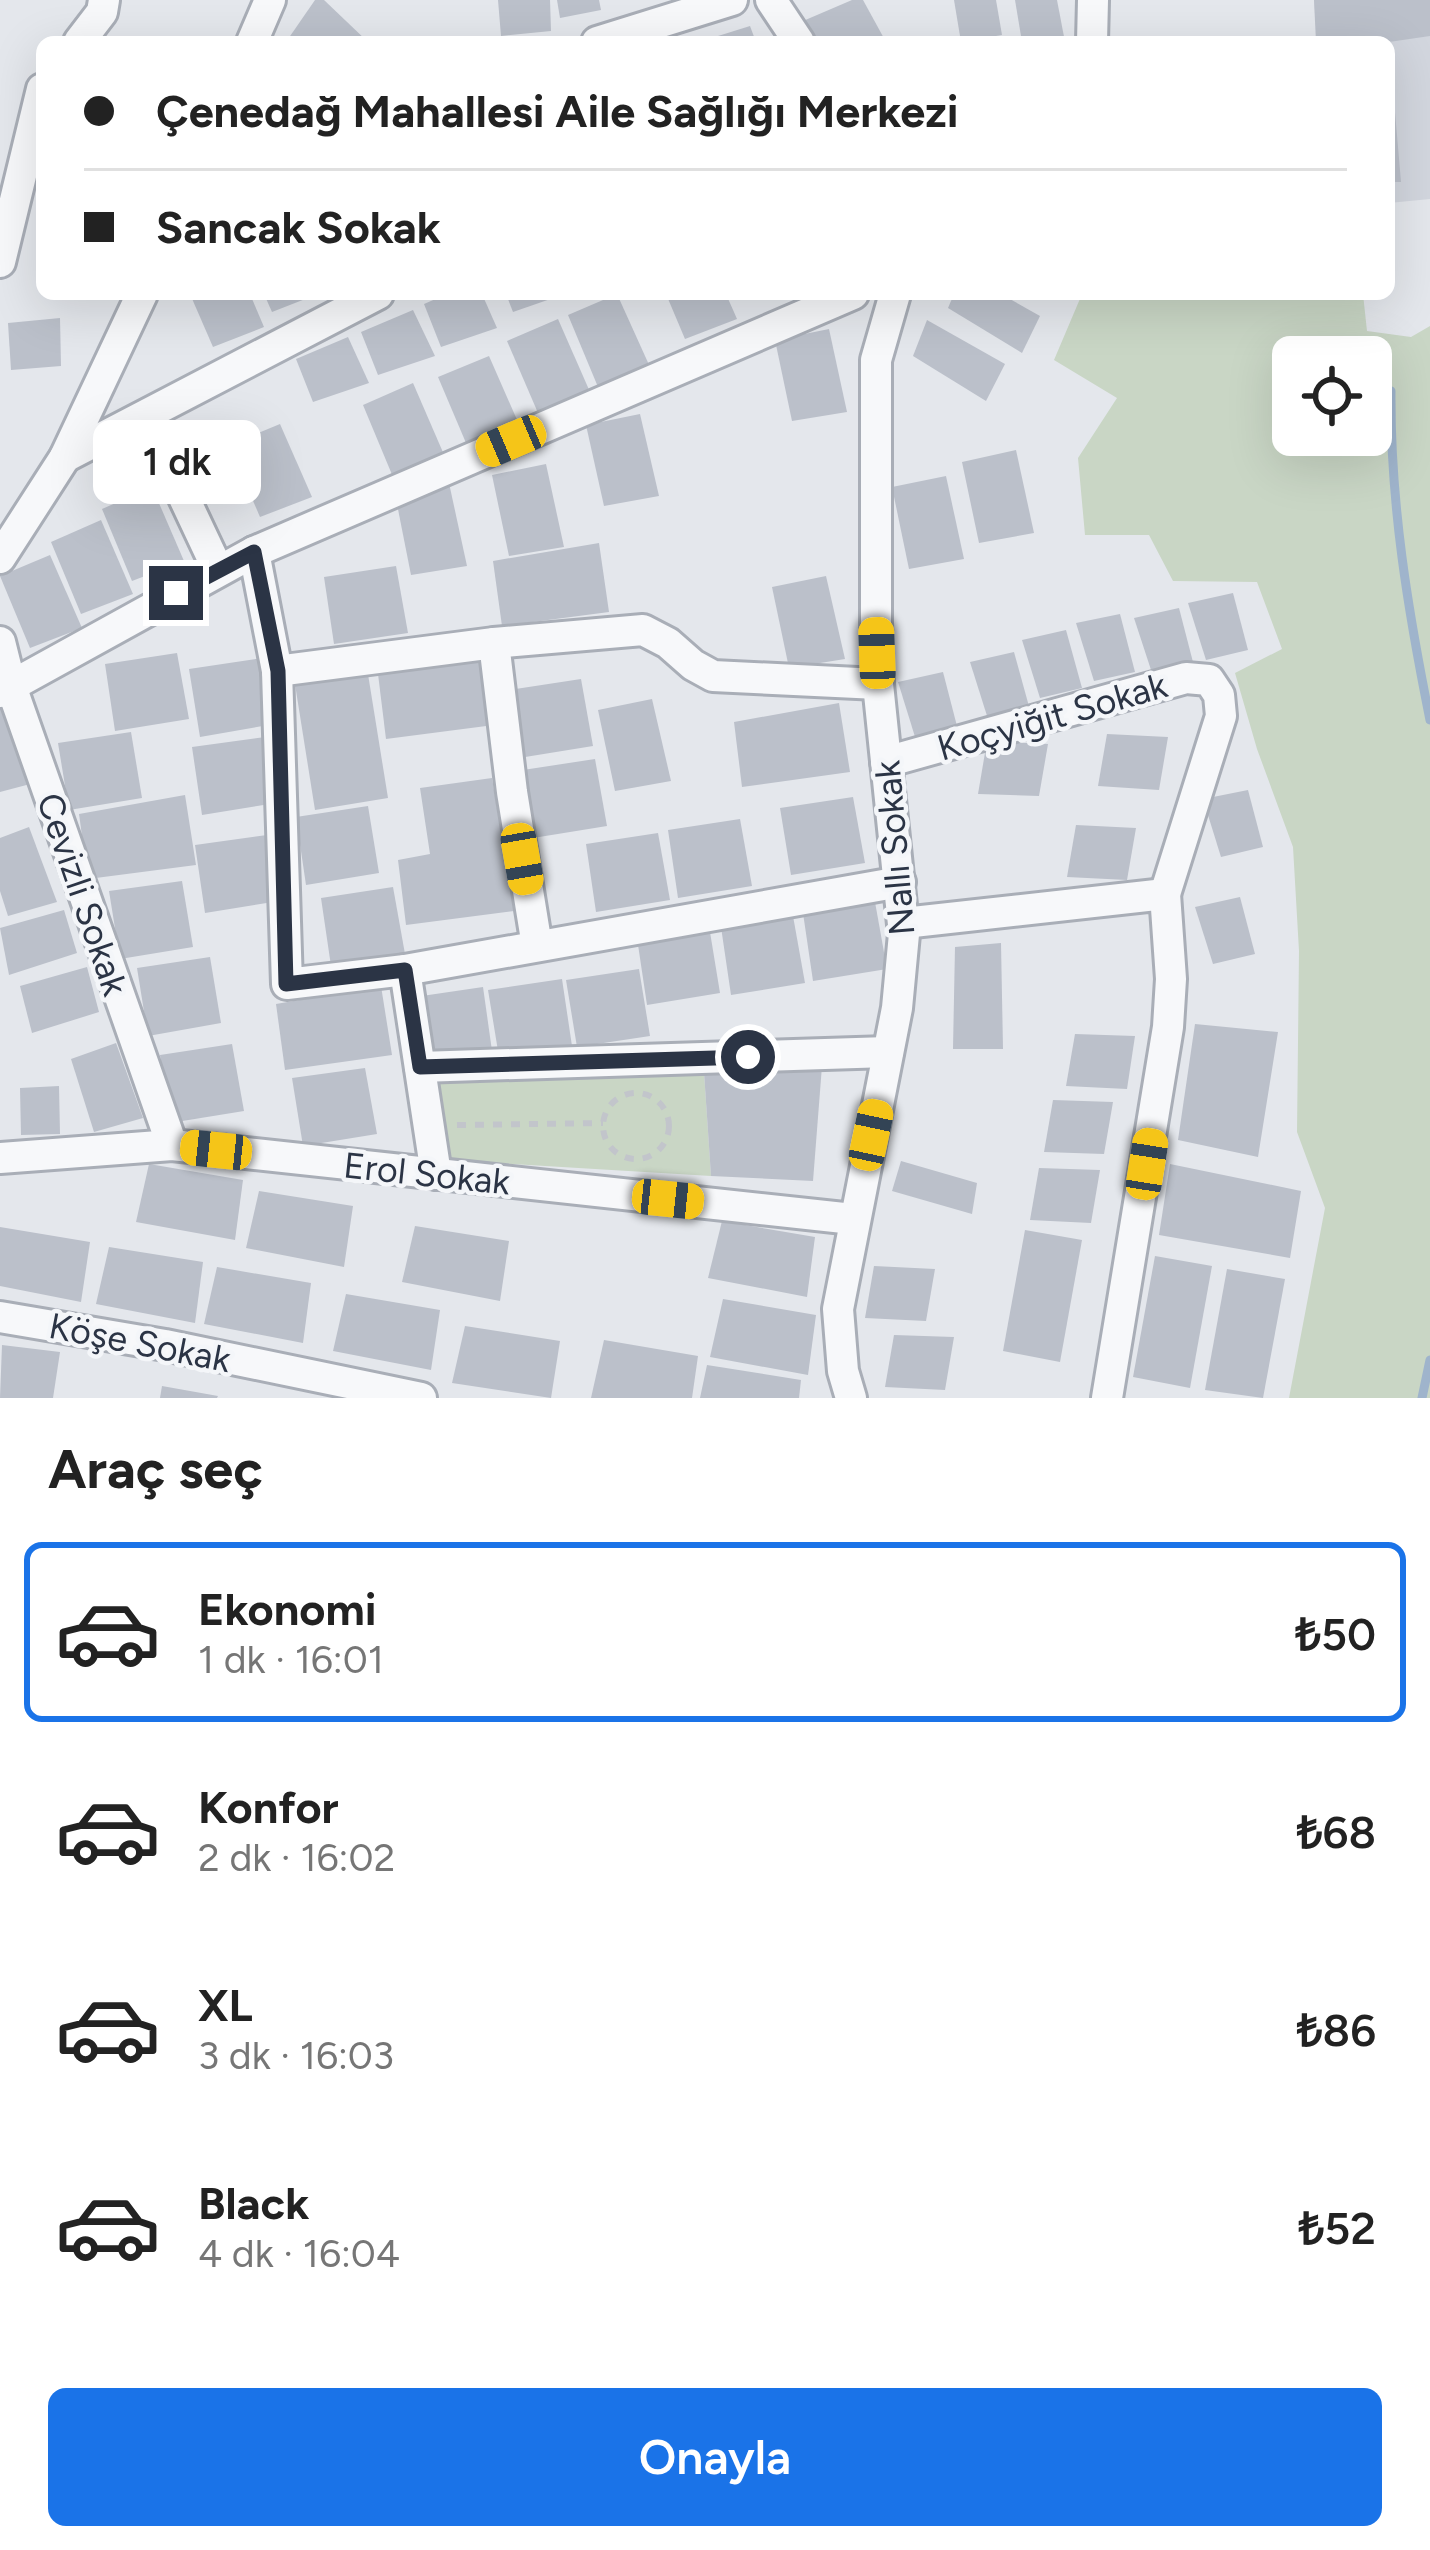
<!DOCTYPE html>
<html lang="tr">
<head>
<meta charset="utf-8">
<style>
	body { margin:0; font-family:Figtree,sans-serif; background:#f6f6f6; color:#222; height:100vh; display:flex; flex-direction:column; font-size:45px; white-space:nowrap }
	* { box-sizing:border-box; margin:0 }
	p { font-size:39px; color:#767676 }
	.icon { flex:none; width:66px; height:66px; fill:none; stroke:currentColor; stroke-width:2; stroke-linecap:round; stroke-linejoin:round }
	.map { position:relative; height:1398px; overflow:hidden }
	.details { display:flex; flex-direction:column; background:#fff; flex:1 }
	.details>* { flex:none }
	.hud { position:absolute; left:36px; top:36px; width:1359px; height:264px; border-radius:18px; box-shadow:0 12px 48px #0002; display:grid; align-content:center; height:264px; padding:0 48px; background:#fff }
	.controls { position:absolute; left:1272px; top:336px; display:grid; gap:24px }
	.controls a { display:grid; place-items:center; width:120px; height:120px; border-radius:18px; background:#fff; box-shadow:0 12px 48px #0002; font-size:60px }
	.end { position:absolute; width:54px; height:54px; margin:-27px; border:15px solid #2b3445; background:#fff; box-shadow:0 0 0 6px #fff }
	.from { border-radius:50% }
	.bubble { position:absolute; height:84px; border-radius:18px; background:#fff; box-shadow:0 12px 48px #0002; font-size:39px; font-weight:600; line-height:84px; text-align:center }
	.car { position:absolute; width:36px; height:72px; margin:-36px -18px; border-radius:15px; box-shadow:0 0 9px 3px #0007; background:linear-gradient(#f5c518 24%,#345 0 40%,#f5c518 0 76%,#345 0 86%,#f5c518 0) }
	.hud b { display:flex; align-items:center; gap:42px; height:114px; font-size:45px }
	.hud b+b { border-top:3px solid #e0e0e0 }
	.hud i { width:30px; height:30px; background:#222 }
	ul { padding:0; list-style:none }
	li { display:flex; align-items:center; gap:36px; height:180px; margin:0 24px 18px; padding:0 24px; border:6px solid transparent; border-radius:18px }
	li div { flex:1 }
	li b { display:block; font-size:45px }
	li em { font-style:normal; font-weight:600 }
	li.on { border-color:#1a73e8 }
	li>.icon { width:108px; height:108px; stroke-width:1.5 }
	h2 { padding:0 48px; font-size:54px; line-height:144px }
	.action { display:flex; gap:24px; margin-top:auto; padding:24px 48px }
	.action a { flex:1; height:138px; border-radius:18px; background:#1a73e8; color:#fff; font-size:48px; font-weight:600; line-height:138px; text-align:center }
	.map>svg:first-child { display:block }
	.built { fill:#d2d6de }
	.green { fill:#c9d6c5; fill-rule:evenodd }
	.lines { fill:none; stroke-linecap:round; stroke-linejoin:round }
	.stream { stroke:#9fb4cc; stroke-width:9 }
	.building { fill:#bbc0ca }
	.street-casing { stroke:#a9aeb7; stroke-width:36 }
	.path { stroke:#c2c5cb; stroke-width:6; stroke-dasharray:9 9; stroke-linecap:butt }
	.street { stroke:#f7f8fa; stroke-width:30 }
	.route { stroke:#2b3445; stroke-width:15 }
	.labels { text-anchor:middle; stroke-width:9; stroke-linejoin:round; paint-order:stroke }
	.street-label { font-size:36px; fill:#2b3445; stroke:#f4f6f9 }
</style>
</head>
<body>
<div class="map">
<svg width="1430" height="1398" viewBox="0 0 1430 1398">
	<rect width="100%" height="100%" fill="#e4e7ec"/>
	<!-- built -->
	<path class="built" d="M 1314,0 L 1430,0 L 1430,199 L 1389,203 L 1389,42 L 1317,42 Z"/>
	<!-- green -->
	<g class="green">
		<path d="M 1082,294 L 1363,294 L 1367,331 L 1411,337 L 1430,326 L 1430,1398 L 1289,1398 L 1325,1208 L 1297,1132 L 1299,951 L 1293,847 L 1257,749 L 1235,673 L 1282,649 L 1257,582 L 1173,581 L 1149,535 L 1085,535 L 1078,458 L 1117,398 L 1054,360 ZM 1371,357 L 1371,435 L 1293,435 L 1293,357 Z"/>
		<path d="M 704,1072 L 711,1176 L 447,1160 L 433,1084 Z"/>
	</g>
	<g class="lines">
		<!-- stream -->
		<g class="stream">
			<path d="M 1391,391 C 1390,502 1408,611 1430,720"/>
			<path d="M 1422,1398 L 1430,1360"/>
		</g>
	</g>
	<!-- building -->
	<g class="building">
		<path d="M 315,0 L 324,0 L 368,42 L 286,42 Z"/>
		<path d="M 498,0 L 550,0 L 551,31 L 501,36 Z"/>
		<path d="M 557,0 L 599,0 L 601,10 L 560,18 Z"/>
		<path d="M 852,0 L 863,0 L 886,42 L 814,42 L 803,21 Z"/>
		<path d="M 954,0 L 996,0 L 1002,35 L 961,42 Z"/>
		<path d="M 1015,0 L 1057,0 L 1065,42 L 1022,42 Z"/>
		<path d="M 1314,0 L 1430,0 L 1430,36 L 1389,42 L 1316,42 Z"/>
		<path d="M 750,26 L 756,42 L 702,42 L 702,41 Z"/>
		<path d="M 1389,77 L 1392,77 L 1401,182 L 1389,182 Z"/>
		<path d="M 190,294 L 250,294 L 264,327 L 213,347 Z"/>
		<path d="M 264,294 L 318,294 L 272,312 Z"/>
		<path d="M 447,294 L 482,294 L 497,328 L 441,347 L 424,304 Z"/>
		<path d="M 506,294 L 562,294 L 562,295 L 513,312 Z"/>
		<path d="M 617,294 L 650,367 L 598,387 L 568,315 Z"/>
		<path d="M 666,294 L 726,294 L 737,319 L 685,339 Z"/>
		<path d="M 954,294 L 1001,294 L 1040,316 L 1022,353 L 948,308 Z"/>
		<path d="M 413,310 L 435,356 L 378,375 L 361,332 Z"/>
		<path d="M 60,318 L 61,366 L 11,370 L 8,323 Z"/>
		<path d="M 558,319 L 590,392 L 538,413 L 507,341 Z"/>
		<path d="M 927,320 L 1005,364 L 986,401 L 913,356 Z"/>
		<path d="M 829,329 L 847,412 L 792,421 L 775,340 Z"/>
		<path d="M 348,337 L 369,383 L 313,402 L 296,359 Z"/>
		<path d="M 489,356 L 521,429 L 469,450 L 438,377 Z"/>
		<path d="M 413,383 L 445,457 L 393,477 L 363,405 Z"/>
		<path d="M 640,414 L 659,496 L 604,506 L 586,425 Z"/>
		<path d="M 280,424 L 312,497 L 260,517 L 229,445 Z"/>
		<path d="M 1016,450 L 1034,533 L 979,543 L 962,462 Z"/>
		<path d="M 546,464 L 564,547 L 509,556 L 492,475 Z"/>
		<path d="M 946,476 L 964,559 L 909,569 L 892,487 Z"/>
		<path d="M 449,483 L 467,566 L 411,575 L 395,494 Z"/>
		<path d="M 152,487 L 184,561 L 132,581 L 102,509 Z"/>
		<path d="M 101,520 L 133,594 L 81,614 L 51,542 Z"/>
		<path d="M 599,543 L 609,612 L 502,626 L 493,561 Z"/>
		<path d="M 50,555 L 82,628 L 30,648 L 0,576 Z"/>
		<path d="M 396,566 L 408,633 L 334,644 L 324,577 Z"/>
		<path d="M 826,576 L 845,659 L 789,668 L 772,587 Z"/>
		<path d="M 1233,593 L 1248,650 L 1206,660 L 1188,603 Z"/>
		<path d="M 1179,608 L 1194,666 L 1153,676 L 1134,618 Z"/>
		<path d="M 1120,614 L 1135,672 L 1094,681 L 1076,623 Z"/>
		<path d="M 1066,630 L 1082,688 L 1040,698 L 1022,640 Z"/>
		<path d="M 1014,652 L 1030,710 L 988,719 L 970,662 Z"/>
		<path d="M 177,653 L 189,719 L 115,731 L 105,664 Z"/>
		<path d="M 483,655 L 494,725 L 386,739 L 378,674 Z"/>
		<path d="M 262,658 L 274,724 L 200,737 L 189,669 Z"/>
		<path d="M 367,668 L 388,798 L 315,810 L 294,678 Z"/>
		<path d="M 943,672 L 958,730 L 916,740 L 898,682 Z"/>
		<path d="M 581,679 L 593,746 L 519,758 L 509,690 Z"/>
		<path d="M 652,699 L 671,781 L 615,791 L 598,710 Z"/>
		<path d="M 839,703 L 850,772 L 742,787 L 734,722 Z"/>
		<path d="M 6,708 L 34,783 L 0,792 L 0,710 Z"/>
		<path d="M 131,732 L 142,798 L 69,810 L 58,743 Z"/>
		<path d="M 1107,734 L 1168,737 L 1159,790 L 1098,786 Z"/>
		<path d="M 265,737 L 276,803 L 202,815 L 192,747 Z"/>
		<path d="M 987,741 L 1048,744 L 1039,796 L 978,794 Z"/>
		<path d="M 595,759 L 607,826 L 533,838 L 523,770 Z"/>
		<path d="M 492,778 L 514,911 L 406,925 L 398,860 L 430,854 L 420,788 Z"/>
		<path d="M 1248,790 L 1263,847 L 1221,857 L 1203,799 Z"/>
		<path d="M 185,795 L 196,865 L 88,879 L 79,814 Z"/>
		<path d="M 853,797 L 865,863 L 791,875 L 780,808 Z"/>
		<path d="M 368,806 L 379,873 L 306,885 L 296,817 Z"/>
		<path d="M 740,819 L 752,886 L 678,898 L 668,830 Z"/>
		<path d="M 1076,825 L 1136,828 L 1127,880 L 1067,877 Z"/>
		<path d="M 29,827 L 57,902 L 8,916 L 0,891 L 0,838 Z"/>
		<path d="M 658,833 L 670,900 L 596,912 L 586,844 Z"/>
		<path d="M 267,835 L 279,901 L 205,913 L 195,845 Z"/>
		<path d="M 182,881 L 193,947 L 120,959 L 109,891 Z"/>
		<path d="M 393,887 L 405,954 L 331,966 L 321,898 Z"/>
		<path d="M 1240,897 L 1255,954 L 1213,964 L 1195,907 Z"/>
		<path d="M 875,902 L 887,969 L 813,981 L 803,913 Z"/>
		<path d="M 64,910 L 77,953 L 9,975 L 0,928 Z"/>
		<path d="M 793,916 L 805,983 L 731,995 L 721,927 Z"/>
		<path d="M 709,926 L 720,993 L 647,1005 L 637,938 Z"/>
		<path d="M 1001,943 L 1003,1049 L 953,1049 L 955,947 Z"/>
		<path d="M 210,957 L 221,1023 L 148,1036 L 137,968 Z"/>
		<path d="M 87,967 L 99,1012 L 32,1033 L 20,986 Z"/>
		<path d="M 639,969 L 650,1036 L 577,1047 L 566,980 Z"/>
		<path d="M 562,979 L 572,1046 L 499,1057 L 488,990 Z"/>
		<path d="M 381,986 L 392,1055 L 285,1070 L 276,1004 Z"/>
		<path d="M 483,987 L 492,1051 L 423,1060 L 415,997 Z"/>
		<path d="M 1195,1024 L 1278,1032 L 1258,1157 L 1178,1140 Z"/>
		<path d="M 1075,1034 L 1135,1036 L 1127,1089 L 1066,1086 Z"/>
		<path d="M 116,1043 L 143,1118 L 94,1132 L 71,1059 Z"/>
		<path d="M 232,1044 L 244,1111 L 170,1123 L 160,1055 Z"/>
		<path d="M 822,1066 L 813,1181 L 711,1176 L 704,1072 Z"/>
		<path d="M 365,1068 L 377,1134 L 303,1146 L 292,1078 Z"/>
		<path d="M 59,1086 L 60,1134 L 21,1135 L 20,1088 Z"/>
		<path d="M 1053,1100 L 1113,1102 L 1104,1154 L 1044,1152 Z"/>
		<path d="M 901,1161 L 977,1183 L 972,1214 L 892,1191 Z"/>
		<path d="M 149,1164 L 243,1180 L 235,1240 L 136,1222 Z"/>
		<path d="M 1170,1164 L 1301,1191 L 1290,1258 L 1159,1235 Z"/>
		<path d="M 1039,1168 L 1100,1170 L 1091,1223 L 1030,1220 Z"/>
		<path d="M 259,1191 L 353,1206 L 344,1267 L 246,1248 Z"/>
		<path d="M 722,1221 L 815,1237 L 807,1297 L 708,1278 Z"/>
		<path d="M 415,1226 L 509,1241 L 500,1301 L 402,1282 Z"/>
		<path d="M 0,1227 L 90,1242 L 81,1302 L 0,1286 Z"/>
		<path d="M 1025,1230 L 1082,1240 L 1060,1362 L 1003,1351 Z"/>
		<path d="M 109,1247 L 203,1262 L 195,1323 L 96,1304 Z"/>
		<path d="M 1155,1256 L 1212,1266 L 1190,1388 L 1133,1377 Z"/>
		<path d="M 874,1266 L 935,1269 L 926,1321 L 865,1318 Z"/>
		<path d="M 217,1267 L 311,1283 L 303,1343 L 204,1324 Z"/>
		<path d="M 1227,1269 L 1285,1279 L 1263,1398 L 1205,1390 Z"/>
		<path d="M 346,1294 L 440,1310 L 431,1370 L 333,1351 Z"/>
		<path d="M 723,1299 L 816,1315 L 808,1375 L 710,1357 Z"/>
		<path d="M 465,1326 L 560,1341 L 551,1398 L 452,1383 Z"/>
		<path d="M 894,1335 L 954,1337 L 945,1390 L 885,1387 Z"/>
		<path d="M 604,1340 L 698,1356 L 692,1398 L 591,1398 Z"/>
		<path d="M 2,1345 L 60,1352 L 53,1398 L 0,1398 Z"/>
		<path d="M 707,1365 L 801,1380 L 799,1398 L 700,1398 Z"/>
		<path d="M 162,1386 L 218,1396 L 217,1398 L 160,1398 Z"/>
	</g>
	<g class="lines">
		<defs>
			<g id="street">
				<path d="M 771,0 L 799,42"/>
				<path d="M 79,42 L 102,12 L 104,0"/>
				<path d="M 252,42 L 270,0"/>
				<path d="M 597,42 L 732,0"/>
				<path d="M 1092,42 L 1093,0"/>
				<path d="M 0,262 L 42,89"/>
				<path d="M 146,417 L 218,570"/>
				<path d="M 65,457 L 378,294"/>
				<path d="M 254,552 L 277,671 L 287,984 L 405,970 L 900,882"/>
				<path d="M 0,558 L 65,457 L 142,294"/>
				<path d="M 0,642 L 11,686 L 172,1145"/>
				<path d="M 494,643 L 512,792 L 537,946"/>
				<path d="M 277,671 L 494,643 L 643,630 L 668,643 L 693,665 L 713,676 L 878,684"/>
				<path d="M 0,692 L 254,552 L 853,294"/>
				<path d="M 886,762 L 1186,678 L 1209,680 L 1219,695 L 1221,716 L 1165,894"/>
				<path d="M 904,923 L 1165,894 L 1171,979 L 1168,1027 L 1107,1398"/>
				<path d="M 405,970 L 436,1174"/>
				<path d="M 420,1067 L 888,1052"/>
				<path d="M 0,1158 L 172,1145 L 853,1219"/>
				<path d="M 0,1317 L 165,1345 L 421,1398"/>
				<path d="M 851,1398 L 843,1371 L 838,1309 L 897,1008 L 904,934 L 878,684 L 876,622 L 876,360 L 895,294"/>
			</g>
		</defs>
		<!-- street casing -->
		<use href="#street" class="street-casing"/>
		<!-- path -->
		<g class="path">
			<circle cx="636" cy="1126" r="33"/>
			<path d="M 457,1125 L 603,1123"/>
		</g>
		<!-- street -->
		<use href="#street" class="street"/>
	</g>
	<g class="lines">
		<!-- route -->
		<path class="route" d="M 176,593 L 254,552 L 278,671 L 286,984 L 405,970 L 420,1067 L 748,1057"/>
	</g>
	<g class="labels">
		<!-- street labels -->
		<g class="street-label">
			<text transform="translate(1052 716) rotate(-16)" y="13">Koçyiğit Sokak</text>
			<text transform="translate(894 848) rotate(-95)" y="13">Nallı Sokak</text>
			<text transform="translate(83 894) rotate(71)" y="13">Cevizli Sokak</text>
			<text transform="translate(427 1173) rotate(6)" y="13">Erol Sokak</text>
			<text transform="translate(140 1342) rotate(11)" y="13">Köşe Sokak</text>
		</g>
	</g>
</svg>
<div class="controls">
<a><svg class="icon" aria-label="locate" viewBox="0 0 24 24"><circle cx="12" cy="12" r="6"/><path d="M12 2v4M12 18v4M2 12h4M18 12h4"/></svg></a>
</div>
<i class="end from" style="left:748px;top:1057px"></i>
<i class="end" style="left:176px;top:593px"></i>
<div class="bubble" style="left:93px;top:420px;width:168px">1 dk</div>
<i class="car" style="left:511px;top:441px;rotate:247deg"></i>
<i class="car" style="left:877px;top:653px;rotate:358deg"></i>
<i class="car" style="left:522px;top:859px;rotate:170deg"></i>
<i class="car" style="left:871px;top:1135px;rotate:12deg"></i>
<i class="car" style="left:216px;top:1150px;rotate:276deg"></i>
<i class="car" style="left:1147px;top:1164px;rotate:9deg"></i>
<i class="car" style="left:668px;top:1199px;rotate:96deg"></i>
<div class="hud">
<b><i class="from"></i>Çenedağ Mahallesi Aile Sağlığı Merkezi</b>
<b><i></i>Sancak Sokak</b>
</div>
</div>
<section class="details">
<h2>Araç seç</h2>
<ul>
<li class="on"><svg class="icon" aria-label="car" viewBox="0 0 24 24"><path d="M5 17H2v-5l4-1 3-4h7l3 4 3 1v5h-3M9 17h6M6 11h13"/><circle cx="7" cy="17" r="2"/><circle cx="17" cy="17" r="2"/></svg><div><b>Ekonomi</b><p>1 dk · 16:01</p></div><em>₺50</em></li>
<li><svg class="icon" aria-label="car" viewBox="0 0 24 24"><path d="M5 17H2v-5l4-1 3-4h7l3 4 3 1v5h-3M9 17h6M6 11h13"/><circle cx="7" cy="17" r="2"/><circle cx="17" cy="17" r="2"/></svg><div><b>Konfor</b><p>2 dk · 16:02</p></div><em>₺68</em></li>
<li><svg class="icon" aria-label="car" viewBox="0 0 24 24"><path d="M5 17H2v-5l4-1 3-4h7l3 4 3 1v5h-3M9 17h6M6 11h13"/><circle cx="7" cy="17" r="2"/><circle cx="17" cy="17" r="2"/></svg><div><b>XL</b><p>3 dk · 16:03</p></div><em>₺86</em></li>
<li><svg class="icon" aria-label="car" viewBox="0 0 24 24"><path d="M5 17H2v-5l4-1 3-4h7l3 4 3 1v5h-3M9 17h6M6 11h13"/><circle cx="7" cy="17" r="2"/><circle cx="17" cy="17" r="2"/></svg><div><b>Black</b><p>4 dk · 16:04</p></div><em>₺52</em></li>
</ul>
<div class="action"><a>Onayla</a></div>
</section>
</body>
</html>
